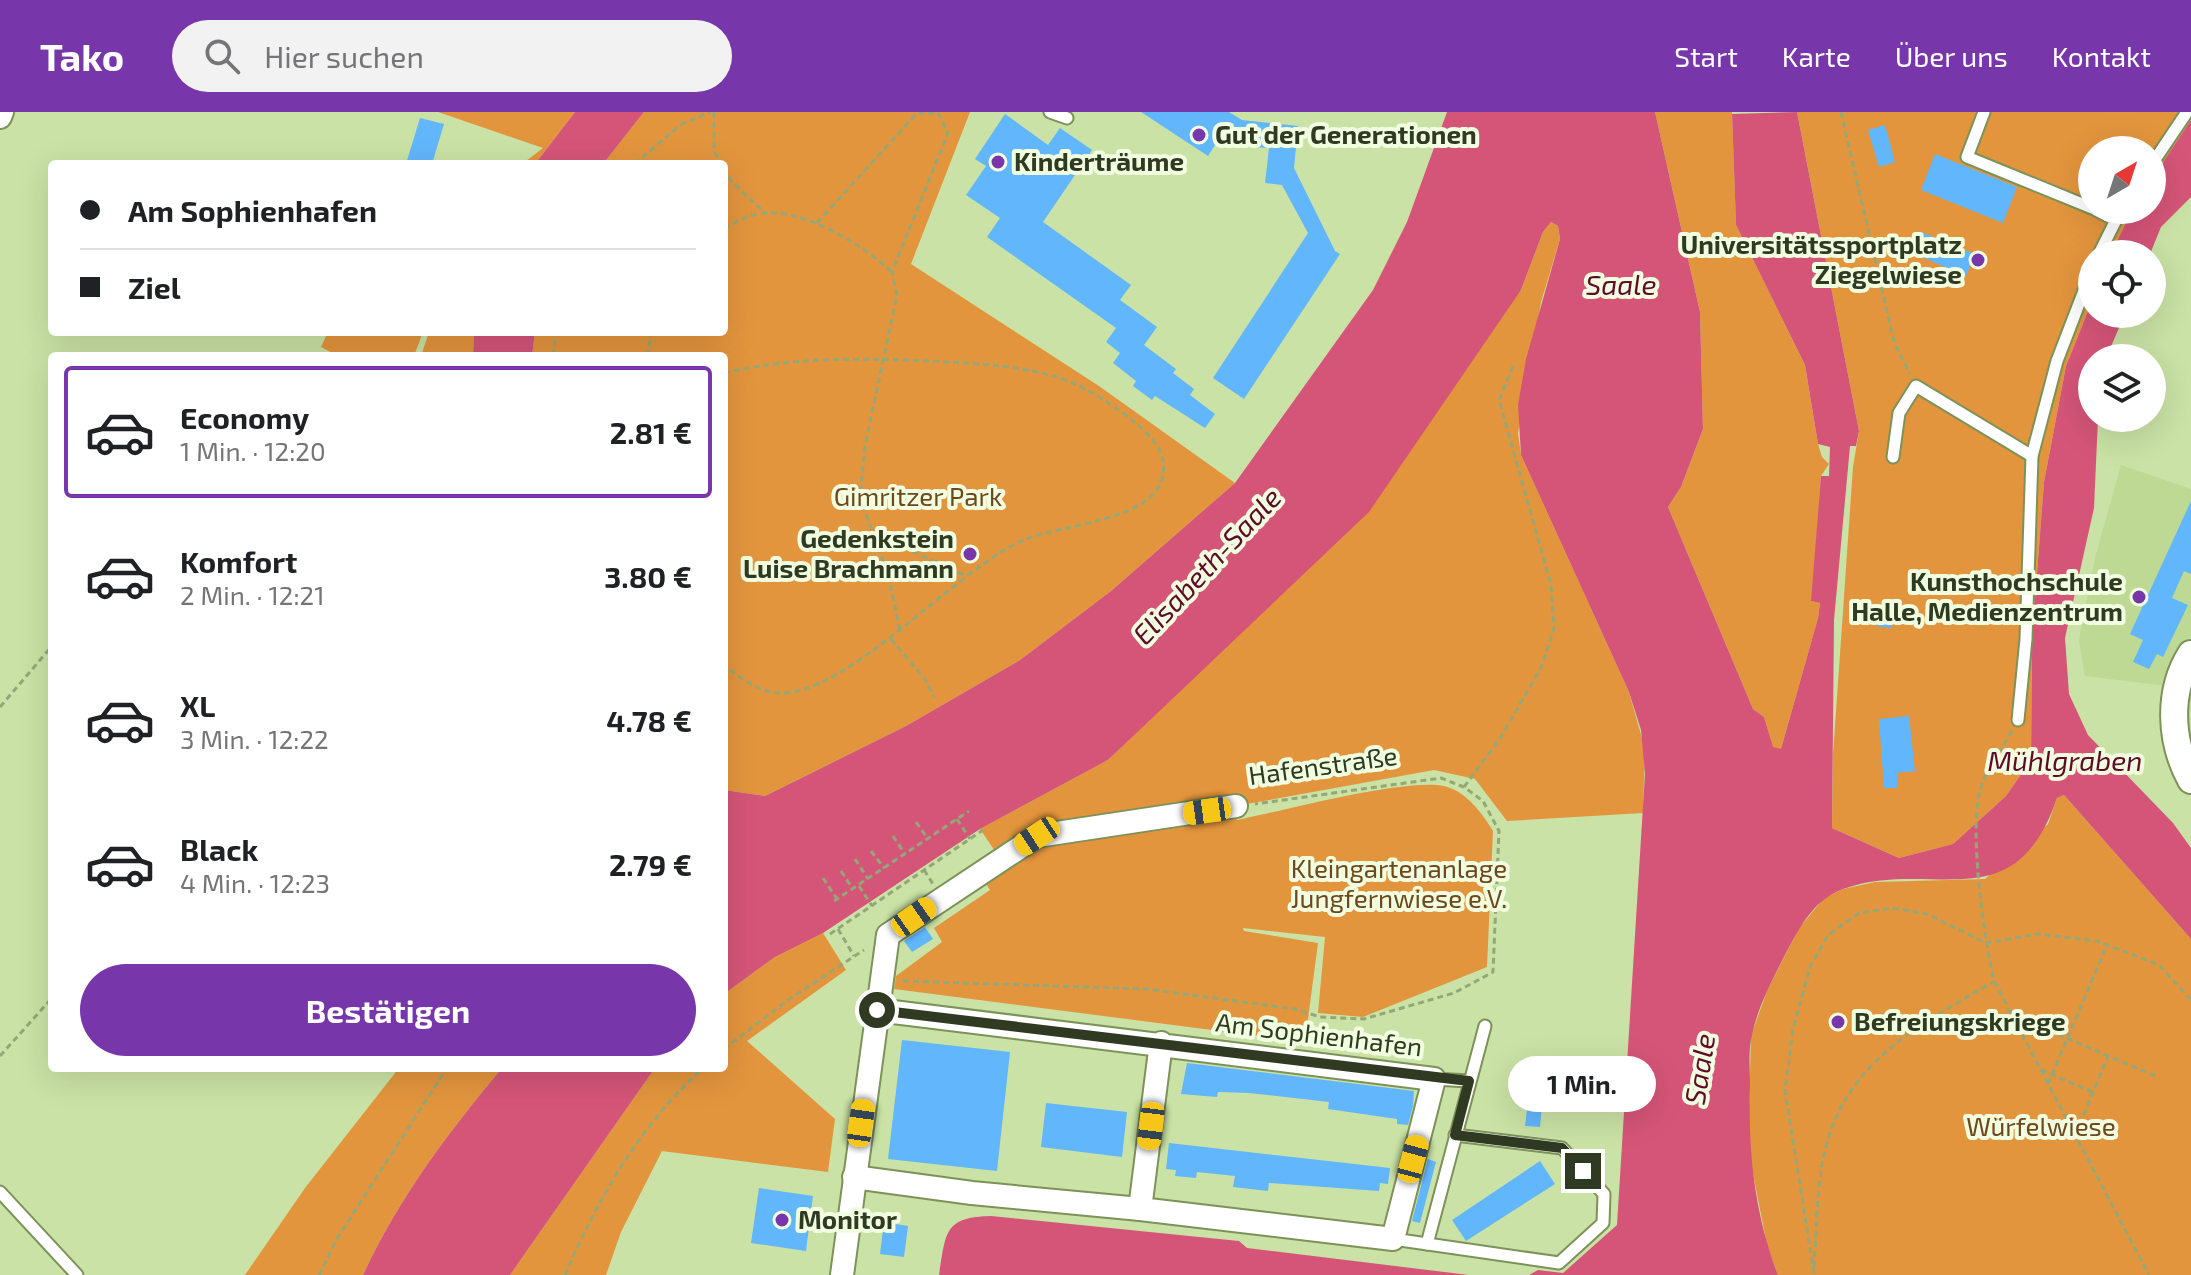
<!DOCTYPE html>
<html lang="de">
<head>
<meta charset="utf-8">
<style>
	body { margin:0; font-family:"Exo 2",sans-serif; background:#f2f2f2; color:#202124; height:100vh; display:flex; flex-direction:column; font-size:30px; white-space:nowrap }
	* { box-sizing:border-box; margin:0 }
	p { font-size:26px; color:#757577 }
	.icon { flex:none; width:44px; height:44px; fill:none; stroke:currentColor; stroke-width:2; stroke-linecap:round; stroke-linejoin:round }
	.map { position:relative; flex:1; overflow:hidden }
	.details { position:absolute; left:48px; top:240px; width:680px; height:720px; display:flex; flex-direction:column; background:#fff; border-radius:8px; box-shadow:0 8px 32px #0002 }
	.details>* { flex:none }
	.hud { position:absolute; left:48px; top:48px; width:680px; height:176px; border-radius:8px; box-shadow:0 8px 32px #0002; display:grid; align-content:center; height:176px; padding:0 32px; background:#fff }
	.needle { width:52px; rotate:39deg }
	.fabs { position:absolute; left:2078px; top:24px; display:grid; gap:16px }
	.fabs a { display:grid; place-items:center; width:88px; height:88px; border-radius:50%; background:#fff; box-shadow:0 8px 32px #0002; font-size:40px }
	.end { position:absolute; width:36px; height:36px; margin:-18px; border:10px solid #303921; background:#fff; box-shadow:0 0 0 4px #fff }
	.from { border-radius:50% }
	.bubble { position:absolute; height:56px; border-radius:28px; background:#fff; box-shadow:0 8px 32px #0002; font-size:26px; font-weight:700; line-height:56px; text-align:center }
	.car { position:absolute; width:24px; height:48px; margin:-24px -12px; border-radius:10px; box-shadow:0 0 6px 2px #0007; background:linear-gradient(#f5c518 24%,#345 0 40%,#f5c518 0 76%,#345 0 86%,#f5c518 0) }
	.hud b { display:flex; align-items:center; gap:28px; height:76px; font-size:30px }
	.hud b+b { border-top:2px solid #e0e0e0 }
	.hud i { width:20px; height:20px; background:#202124 }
	ul { padding:14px 0 0; list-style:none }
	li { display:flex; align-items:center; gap:24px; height:132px; margin:0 16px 12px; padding:0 16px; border:4px solid transparent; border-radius:8px }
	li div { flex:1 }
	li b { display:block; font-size:30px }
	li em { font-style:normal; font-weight:700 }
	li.current { border-color:#7737ab }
	li>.icon { width:72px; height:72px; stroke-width:1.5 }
	.primary-button { display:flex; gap:16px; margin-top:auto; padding:16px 32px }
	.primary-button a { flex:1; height:92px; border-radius:48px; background:#7737ab; color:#fff; font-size:32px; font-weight:700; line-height:92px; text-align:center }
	header { display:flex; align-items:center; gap:48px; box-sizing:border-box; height:112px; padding:0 40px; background:#7737ab; color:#fff }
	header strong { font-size:38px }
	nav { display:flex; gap:44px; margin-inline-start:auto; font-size:28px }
	.search { width:560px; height:72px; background:#f2f2f2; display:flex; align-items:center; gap:20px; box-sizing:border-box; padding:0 28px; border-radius:44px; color:#757577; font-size:30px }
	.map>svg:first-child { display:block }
	.built { fill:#bdd993 }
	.green { fill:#e3953d }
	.water { fill:#d55579 }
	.building { fill:#62b6fc }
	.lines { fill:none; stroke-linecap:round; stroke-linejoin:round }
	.service-casing { stroke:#7c9258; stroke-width:15 }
	.minor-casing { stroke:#7c9258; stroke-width:26 }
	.tertiary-casing { stroke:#7c9258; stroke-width:30 }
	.path { stroke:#94a777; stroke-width:3; stroke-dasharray:6 4; stroke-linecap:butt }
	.service { stroke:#fff; stroke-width:11 }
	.minor { stroke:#fff; stroke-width:22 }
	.tertiary { stroke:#fff; stroke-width:26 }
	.route { stroke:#303921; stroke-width:10 }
	.poi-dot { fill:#7737ab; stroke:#f1fedf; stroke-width:3 }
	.labels { text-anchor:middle; stroke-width:8; stroke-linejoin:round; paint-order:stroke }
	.poi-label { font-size:26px; font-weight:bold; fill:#303921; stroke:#f1fedf; text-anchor:start }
	.park-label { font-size:26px; fill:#6e481d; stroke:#f1fedf }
	.street-label { font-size:26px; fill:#303921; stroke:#f1fedf }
	.water-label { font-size:28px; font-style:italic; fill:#5e0a29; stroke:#f1fedf }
</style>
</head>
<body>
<header>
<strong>Tako</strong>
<div class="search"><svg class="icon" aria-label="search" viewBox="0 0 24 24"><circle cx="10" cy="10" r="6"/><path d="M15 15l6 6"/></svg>Hier suchen</div>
<nav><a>Start</a><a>Karte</a><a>Über uns</a><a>Kontakt</a></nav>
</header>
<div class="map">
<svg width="2191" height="1163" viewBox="0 0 2191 1163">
	<rect width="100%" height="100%" fill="#cae2a5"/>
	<!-- built -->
	<path class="built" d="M 2121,353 L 2191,377 L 2191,524 L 2173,552 L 2167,574 L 2085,564 L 2079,528 L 2095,446 Z"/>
	<!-- green -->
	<g class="green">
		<path d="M 438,0 L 575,0 L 535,52 L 522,52 L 543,36 Z"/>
		<path d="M 644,0 L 970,0 L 911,152 L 1099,274 L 1235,371 L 1111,479 L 1020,548 L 906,614 L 765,684 L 724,678 L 724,244 L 532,244 L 535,220 L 724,220 L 724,52 L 603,52 Z"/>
		<path d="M 1655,0 L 1732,0 L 1736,113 L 1805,253 L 1818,332 L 1822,345 L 1829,352 L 1821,364 L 1812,489 L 1820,491 L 1818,506 L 1781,637 L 1773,636 L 1764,605 L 1753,597 L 1668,395 L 1681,375 L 1703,317 L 1700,200 Z"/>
		<path d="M 1797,0 L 2191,0 L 2191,8 L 2152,67 L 2152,38 L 2092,38 L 2092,98 L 2132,98 L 2111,142 L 2092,142 L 2092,189 L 2066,254 L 2044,370 L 2032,527 L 2031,648 L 2006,684 L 1953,732 L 1899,746 L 1832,716 L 1833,643 L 1853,355 L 1859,319 Z"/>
		<path d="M 1551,110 L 1558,114 L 1560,127 L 1541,190 L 1518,321 L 1521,343 L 1629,580 L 1645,637 L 1643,701 L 1507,709 L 1475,667 L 1434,658 L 1236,694 L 1237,708 C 1283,699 1404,666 1444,674 C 1466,679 1482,701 1493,719 L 1487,855 L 1363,905 L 1318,901 L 1325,825 L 1243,816 L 1244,819 L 1318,831 L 1305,930 L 894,877 L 896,864 L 942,830 L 934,816 L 990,778 L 979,761 L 999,745 L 980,717 L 1108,648 L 1226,534 L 1521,178 L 1543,120 Z"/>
		<path d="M 328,220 L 423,220 L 414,244 L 338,244 L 321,235 Z"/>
		<path d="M 429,220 L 474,220 L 473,244 L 421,244 Z"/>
		<path d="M 2064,683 L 2191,827 L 2191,1163 L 1778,1163 L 1767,1133 L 1748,1036 L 1751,924 L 1767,879 L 1799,816 L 1824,786 L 1843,777 L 1875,770 L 1985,767 L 2048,712 L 2057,686 Z"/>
		<path d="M 823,821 L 846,858 L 747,929 L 835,1007 L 828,1060 L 662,1039 L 621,1120 L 606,1163 L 510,1163 L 655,956 L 724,956 L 724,882 L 775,845 Z"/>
		<path d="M 399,956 L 502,956 C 448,1021 399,1085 363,1163 L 245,1163 L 305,1076 Z"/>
	</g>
	<!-- water -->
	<g class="water">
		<path d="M 575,0 L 644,0 L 603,52 L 535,52 Z"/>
		<path d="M 1447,0 L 1655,0 L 1700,200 L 1703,317 L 1681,375 L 1668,395 L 1753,597 L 1764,605 L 1773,635 L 1781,637 L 1818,506 L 1820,491 L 1811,489 L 1821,364 L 1829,364 L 1830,335 L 1818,332 L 1805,253 L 1736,113 L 1732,2 L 1797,0 L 1859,319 L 1856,334 L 1850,334 L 1834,508 L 1832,716 L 1899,746 L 1953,732 L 2006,684 L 2031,648 L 2032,527 L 2044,370 L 2066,254 L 2092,189 L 2092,202 L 2125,202 L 2106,246 L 2092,246 L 2092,306 L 2098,306 L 2094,396 L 2065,526 L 2069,582 L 2088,623 L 2173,711 L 2191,736 L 2191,827 L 2064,683 L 2057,686 C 2014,812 1933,745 1843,777 C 1814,788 1801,813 1787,839 C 1774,865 1758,894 1752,923 C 1748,938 1750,956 1750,972 C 1748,1038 1754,1100 1778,1163 L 1529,1163 L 1538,1158 L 1563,1161 L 1617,1113 L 1645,662 L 1641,618 L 1629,580 L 1521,343 L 1518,293 L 1526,247 L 1560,127 L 1558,114 L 1551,110 L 1543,120 L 1521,178 L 1369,400 L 1108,648 L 980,717 L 823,821 L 775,845 L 724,882 L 724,678 L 765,684 L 906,614 L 1020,548 L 1111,479 L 1235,371 L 1373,178 L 1407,110 Z"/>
		<path d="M 2191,8 L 2191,85 L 2161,115 L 2150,142 L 2111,142 L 2132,98 L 2152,98 L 2152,67 Z"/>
		<path d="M 474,220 L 535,220 L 532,244 L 473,244 Z"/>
		<path d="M 502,956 L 655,956 L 510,1163 L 363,1163 C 399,1085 448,1021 502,956 Z"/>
		<path d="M 991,1104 L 1239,1129 L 1247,1136 L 1469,1163 L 939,1163 C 946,1120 944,1105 991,1104 Z"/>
	</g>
	<!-- building -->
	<g class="building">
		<path d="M 1141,0 L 1229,0 L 1242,8 L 1298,14 L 1294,56 L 1335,139 L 1340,142 L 1244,287 L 1213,266 L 1308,121 L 1282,73 L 1265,71 L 1269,36 L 1215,33 L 1208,44 Z"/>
		<path d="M 1005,2 L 1048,33 L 1060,16 L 1092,38 L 1043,110 L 1131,173 L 1120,188 L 1157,215 L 1144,233 L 1176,257 L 1173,261 L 1194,277 L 1190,283 L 1215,302 L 1205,316 L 1155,284 L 1152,288 L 1133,274 L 1136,269 L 1113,251 L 1120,241 L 1106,230 L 1116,216 L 987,125 L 1000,106 L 966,83 L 986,54 L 975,47 Z"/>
		<path d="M 420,6 L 444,12 L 432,52 L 406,52 Z"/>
		<path d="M 1885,13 L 1895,50 L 1879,55 L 1868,18 Z"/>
		<path d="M 1935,42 L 2017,75 L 2003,111 L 1921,78 Z"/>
		<path d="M 1919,119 L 1975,142 L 1966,164 L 1910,140 Z"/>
		<path d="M 2191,389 L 2191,462 L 2184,459 L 2172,486 L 2188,493 L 2163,545 L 2157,542 L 2149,557 L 2133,550 L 2143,528 L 2130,522 Z"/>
		<path d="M 1878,498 L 1892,499 L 1891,516 L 1876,514 Z"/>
		<path d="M 1909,604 L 1915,659 L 1897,661 L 1897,676 L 1884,676 L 1879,607 Z"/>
		<path d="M 925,815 L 933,827 L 912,840 L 904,829 Z"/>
		<path d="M 902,928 L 1010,940 L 997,1059 L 888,1047 Z"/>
		<path d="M 1187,951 L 1414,979 L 1413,994 L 1408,1013 L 1397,1012 L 1397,1007 L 1328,997 L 1329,990 L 1249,981 L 1218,980 L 1217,985 L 1181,982 Z"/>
		<path d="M 1528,990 L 1542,992 L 1540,1015 L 1525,1014 Z"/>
		<path d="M 1046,991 L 1127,1000 L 1122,1045 L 1041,1035 Z"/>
		<path d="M 1169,1031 L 1390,1056 L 1388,1072 L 1380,1071 L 1379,1079 L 1269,1071 L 1268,1079 L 1233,1075 L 1235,1064 L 1197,1060 L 1196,1066 L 1175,1064 L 1176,1058 L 1166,1057 Z"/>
		<path d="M 1428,1047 L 1436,1050 L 1420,1111 L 1412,1109 Z"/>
		<path d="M 1540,1049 L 1555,1072 L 1466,1129 L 1452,1108 Z"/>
		<path d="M 759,1076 L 813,1084 L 806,1139 L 751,1131 Z"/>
		<path d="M 884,1110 L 908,1114 L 904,1145 L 880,1142 Z"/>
	</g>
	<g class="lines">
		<defs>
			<g id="service">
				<path d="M 1050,0 L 1067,6"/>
				<path d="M 1984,0 L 1967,45 L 2092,96"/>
				<path d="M 2152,52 L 2187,0"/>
				<path d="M 2096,98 L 2114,107"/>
				<path d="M 2099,142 L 2121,98"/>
				<path d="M 1893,345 L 1899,301 L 1916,274 L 2032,344"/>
				<path d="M 2018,608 L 2026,527 L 2032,344 L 2057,249 L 2092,158"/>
				<path d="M 1434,967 L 1469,969"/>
				<path d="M 0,1080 L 77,1163"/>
				<path d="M 1393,1127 L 1559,1151 L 1603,1111 L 1604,1082 L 1562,1036 L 1455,1023"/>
				<path d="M 1427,1132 L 1485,914"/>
			</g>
			<g id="minor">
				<path d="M 0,5 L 2,0"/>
				<path d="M 877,898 L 1434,967 L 1393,1127 L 1140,1097 L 1161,931"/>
				<path d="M 854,1065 L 972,1081 L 1140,1097"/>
				<path d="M 842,1163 L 888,823 L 1037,724 L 1236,694"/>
			</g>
			<path id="tertiary" d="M 2191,542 C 2167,580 2170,630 2191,668"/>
		</defs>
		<!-- service casing -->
		<use href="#service" class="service-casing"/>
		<!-- minor casing -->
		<use href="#minor" class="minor-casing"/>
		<!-- tertiary casing -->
		<use href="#tertiary" class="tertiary-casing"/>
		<!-- path -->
		<g class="path">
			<path d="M 714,0 L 714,39 L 722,52"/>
			<path d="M 1841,0 L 1894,230 L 1910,262"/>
			<path d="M 938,1 L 948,21 L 892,160 L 897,183 L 865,334 L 860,386 L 878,435 L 903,435 L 964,463"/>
			<path d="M 635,52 L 680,13 L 710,0"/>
			<path d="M 724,56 L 732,70 L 764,100"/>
			<path d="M 817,111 L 917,1 L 937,1"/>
			<path d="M 724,116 C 735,111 746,104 758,102 C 799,93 863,133 892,160"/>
			<path d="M 553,244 L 556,220"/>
			<path d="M 648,244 L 651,220"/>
			<path d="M 724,261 C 793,245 858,246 928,249 C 972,251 1018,253 1060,266 C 1087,275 1116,295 1138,313 C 1155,328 1170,345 1161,370 C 1146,409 1061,413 1026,427 C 957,454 840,594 771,580 C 753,576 738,564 724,553"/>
			<path d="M 878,435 L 890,470 L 900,519"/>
			<path d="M 891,527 L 925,567 L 934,585"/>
			<path d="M 0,595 L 52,534"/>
			<path d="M 2012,619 C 2002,637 1985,658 1980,679 C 1969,722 1984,824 1994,869 L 2149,1163"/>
			<path d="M 1464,675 L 1501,625 L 1541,556 L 1554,517 L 1551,473 L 1499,288 L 1514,252"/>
			<path d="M 957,707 L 970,727"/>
			<path d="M 916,710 L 928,727"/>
			<path d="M 893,724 L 905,742"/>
			<path d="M 871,739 L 884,756"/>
			<path d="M 855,747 L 868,767"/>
			<path d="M 924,758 L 933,772"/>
			<path d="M 841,759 L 853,777"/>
			<path d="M 823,766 L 837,787"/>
			<path d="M 859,774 L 872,794"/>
			<path d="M 834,789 L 969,699"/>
			<path d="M 838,817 L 854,844"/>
			<path d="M 830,822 L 983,718"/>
			<path d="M 903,869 L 1147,877 L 1295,897 L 1320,905 L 1364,907 L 1454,881 L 1493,860 L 1499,719 L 1483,689 L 1464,675 L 1441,666 L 1255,692"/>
			<path d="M 2012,903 L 2160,966"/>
			<path d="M 724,937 L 788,888 L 864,838"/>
			<path d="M 0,944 L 52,886"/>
			<path d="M 2041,958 L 2093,980"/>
			<path d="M 2048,972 L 2107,833"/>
			<path d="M 2076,1022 L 2108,944"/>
			<path d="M 1814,1155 C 1817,1113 1816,1067 1828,1027 C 1852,946 1925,910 1993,870"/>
			<path d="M 1814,1161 L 1785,978 L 1793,917 L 1810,855 L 1828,823 L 1859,801 L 1892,796 L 1927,802 L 1986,831 L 2038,822 L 2097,829 L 2159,853 L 2191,888"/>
			<path d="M 319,1163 L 338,1125 L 447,956"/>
			<path d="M 565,1163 C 598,1086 641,1012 703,956"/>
		</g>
		<!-- service -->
		<use href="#service" class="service"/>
		<!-- minor -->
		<use href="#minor" class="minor"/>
		<!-- tertiary -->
		<use href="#tertiary" class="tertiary"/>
	</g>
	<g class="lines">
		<!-- route -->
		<path class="route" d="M 877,898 L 1469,969 L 1455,1023 L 1562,1036 L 1583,1059"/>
	</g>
	<!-- markers -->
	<g class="poi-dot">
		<circle cx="1199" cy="23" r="8"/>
		<circle cx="998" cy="50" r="8"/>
		<circle cx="1978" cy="148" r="8"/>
		<circle cx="970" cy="442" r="8"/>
		<circle cx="2139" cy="485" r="8"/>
		<circle cx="1838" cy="910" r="8"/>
		<circle cx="782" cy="1108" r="8"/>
	</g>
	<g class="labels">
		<!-- poi labels -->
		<g class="poi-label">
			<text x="1215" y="32">Gut der Generationen</text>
			<text x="1014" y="59">Kinderträume</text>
			<text x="1962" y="142" text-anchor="end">Universitätssportplatz<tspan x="1962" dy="30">Ziegelwiese</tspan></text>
			<text x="954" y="436" text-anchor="end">Gedenkstein<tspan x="954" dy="30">Luise Brachmann</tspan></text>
			<text x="2123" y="479" text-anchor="end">Kunsthochschule<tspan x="2123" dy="30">Halle, Medienzentrum</tspan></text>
			<text x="1854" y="919">Befreiungskriege</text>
			<text x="798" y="1117">Monitor</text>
		</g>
		<!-- park labels -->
		<g class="park-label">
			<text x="918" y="394">Gimritzer Park</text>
			<text x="1399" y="766">Kleingartenanlage<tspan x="1399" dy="30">Jungfernwiese e.V.</tspan></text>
			<text x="2041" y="1024">Würfelwiese</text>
		</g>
		<!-- street labels -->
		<g class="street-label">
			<text transform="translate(1323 654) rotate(-8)" y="9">Hafenstraße</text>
			<text transform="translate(1319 923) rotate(7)" y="9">Am Sophienhafen</text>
		</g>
		<!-- water labels -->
		<g class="water-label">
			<text x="1621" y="183">Saale</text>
			<text transform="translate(1207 454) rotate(-47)" y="10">Elisabeth-Saale</text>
			<text x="2065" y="659">Mühlgraben</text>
			<text transform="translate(1700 957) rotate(-81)" y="10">Saale</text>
		</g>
	</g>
</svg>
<div class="fabs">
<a><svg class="needle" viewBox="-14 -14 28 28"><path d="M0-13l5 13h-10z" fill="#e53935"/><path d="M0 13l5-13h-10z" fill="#757577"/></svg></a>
<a><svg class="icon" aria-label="locate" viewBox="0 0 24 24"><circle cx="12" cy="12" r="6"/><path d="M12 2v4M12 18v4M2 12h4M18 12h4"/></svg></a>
<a><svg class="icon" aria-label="layers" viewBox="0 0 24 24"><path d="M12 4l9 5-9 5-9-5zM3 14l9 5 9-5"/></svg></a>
</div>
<i class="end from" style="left:877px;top:898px"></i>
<i class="end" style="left:1583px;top:1059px"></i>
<div class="bubble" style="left:1508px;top:944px;width:148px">1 Min.</div>
<i class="car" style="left:1207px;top:699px;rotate:262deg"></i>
<i class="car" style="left:1037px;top:724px;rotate:237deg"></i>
<i class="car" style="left:914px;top:805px;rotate:55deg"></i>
<i class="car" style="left:861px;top:1011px;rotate:8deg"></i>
<i class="car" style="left:1151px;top:1014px;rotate:187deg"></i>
<i class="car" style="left:1413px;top:1047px;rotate:15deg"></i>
<div class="hud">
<b><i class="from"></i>Am Sophienhafen</b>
<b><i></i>Ziel</b>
</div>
<section class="details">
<ul>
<li class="current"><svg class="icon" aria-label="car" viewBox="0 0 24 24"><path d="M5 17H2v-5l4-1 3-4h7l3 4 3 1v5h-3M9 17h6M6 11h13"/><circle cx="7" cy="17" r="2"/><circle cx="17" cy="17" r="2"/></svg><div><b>Economy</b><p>1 Min. · 12:20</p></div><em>2.81 €</em></li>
<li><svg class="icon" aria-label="car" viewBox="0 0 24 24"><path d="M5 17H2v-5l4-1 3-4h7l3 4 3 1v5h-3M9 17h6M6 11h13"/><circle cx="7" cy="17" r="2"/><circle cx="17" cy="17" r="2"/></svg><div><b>Komfort</b><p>2 Min. · 12:21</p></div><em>3.80 €</em></li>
<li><svg class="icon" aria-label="car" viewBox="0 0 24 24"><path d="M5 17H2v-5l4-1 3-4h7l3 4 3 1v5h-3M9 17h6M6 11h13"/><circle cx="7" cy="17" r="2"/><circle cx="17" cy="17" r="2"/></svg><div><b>XL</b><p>3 Min. · 12:22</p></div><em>4.78 €</em></li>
<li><svg class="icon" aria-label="car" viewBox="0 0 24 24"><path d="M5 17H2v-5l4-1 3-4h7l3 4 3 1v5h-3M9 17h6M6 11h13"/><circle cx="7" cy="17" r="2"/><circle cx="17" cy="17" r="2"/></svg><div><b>Black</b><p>4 Min. · 12:23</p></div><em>2.79 €</em></li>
</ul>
<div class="primary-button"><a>Bestätigen</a></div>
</section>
</div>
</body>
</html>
